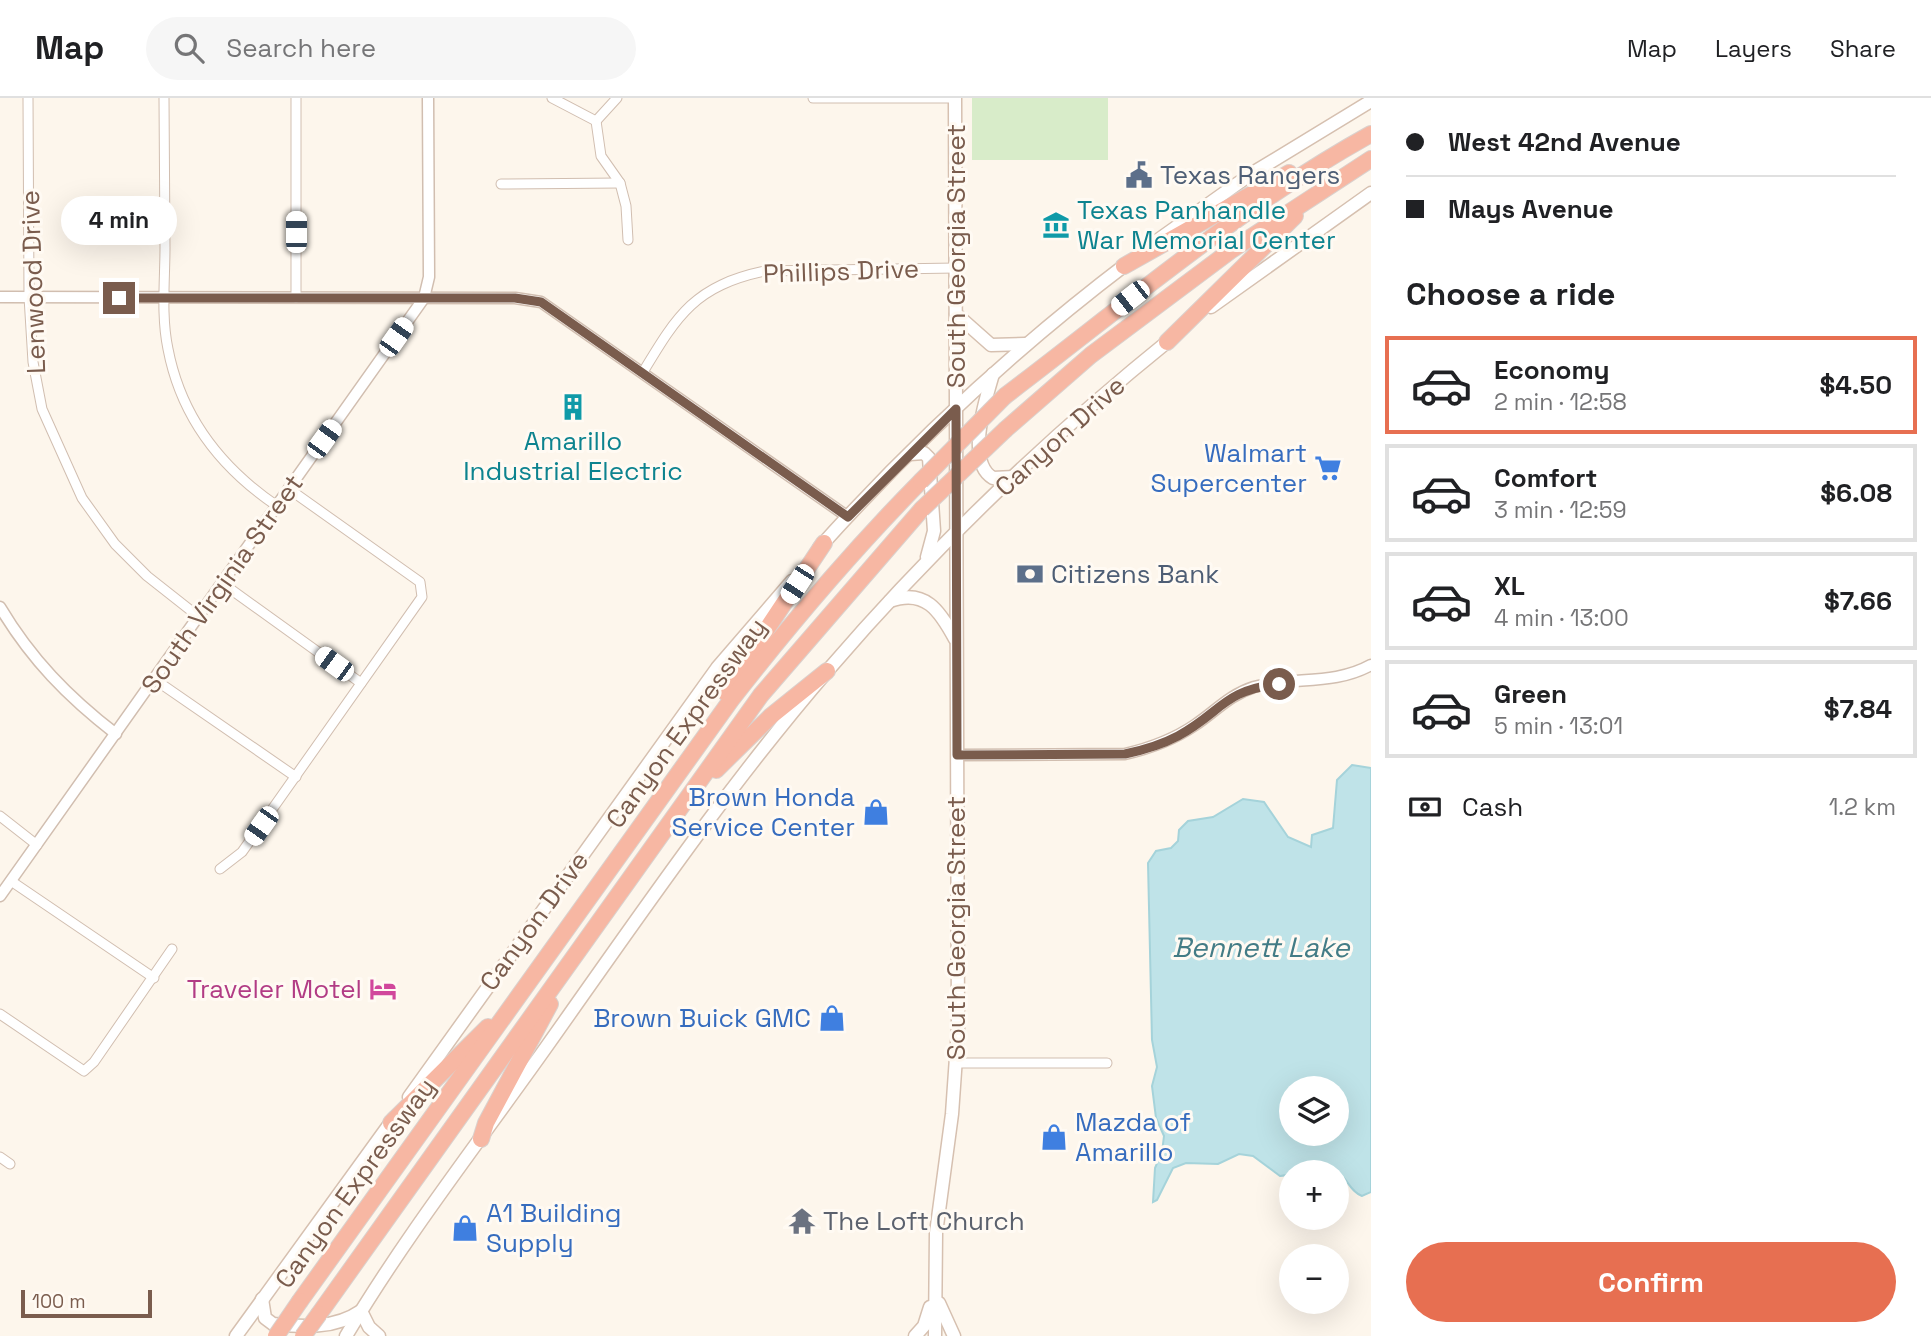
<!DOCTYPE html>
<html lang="en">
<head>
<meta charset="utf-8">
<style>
	body { margin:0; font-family:"Space Grotesk",sans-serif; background:#f6f6f6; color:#202124; height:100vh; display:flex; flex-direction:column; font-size:26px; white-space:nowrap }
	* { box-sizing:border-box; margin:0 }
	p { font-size:23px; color:#757577 }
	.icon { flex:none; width:38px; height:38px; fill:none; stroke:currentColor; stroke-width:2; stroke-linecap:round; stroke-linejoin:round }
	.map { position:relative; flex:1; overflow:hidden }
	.panel { display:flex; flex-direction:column; background:#fff; width:560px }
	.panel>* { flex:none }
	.top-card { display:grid; align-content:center; height:154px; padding:0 35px; background:#fff }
	.controls { position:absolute; left:1279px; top:978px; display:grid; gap:14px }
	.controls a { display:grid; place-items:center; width:70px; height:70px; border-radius:50%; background:#fff; box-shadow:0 7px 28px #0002; font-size:35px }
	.scale { position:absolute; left:21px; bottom:18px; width:131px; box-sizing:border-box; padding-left:7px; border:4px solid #7a5c4d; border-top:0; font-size:19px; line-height:24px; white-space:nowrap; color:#7a5c4d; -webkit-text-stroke:5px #fffaf3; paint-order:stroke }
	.end { position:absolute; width:32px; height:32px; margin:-16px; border:9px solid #7a5c4d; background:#fff; box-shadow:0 0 0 4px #fff }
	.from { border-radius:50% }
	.bubble { position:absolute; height:49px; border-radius:24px; background:#fff; box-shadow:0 7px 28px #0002; font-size:23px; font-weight:700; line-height:49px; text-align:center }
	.car { position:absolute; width:21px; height:42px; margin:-21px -10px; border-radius:9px; box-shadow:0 0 5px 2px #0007; background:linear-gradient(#fff 24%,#345 0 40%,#fff 0 76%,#345 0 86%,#fff 0) }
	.top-card b { display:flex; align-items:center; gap:24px; height:66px; font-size:26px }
	.top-card b+b { border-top:2px solid #e0e0e0 }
	.top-card i { width:18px; height:18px; background:#202124 }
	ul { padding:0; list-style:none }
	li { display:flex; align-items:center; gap:21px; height:98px; margin:0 14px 10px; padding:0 21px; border:4px solid #e0e0e0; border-radius:0px }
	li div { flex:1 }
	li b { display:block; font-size:26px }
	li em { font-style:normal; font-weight:700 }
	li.active { border-color:#e76f51 }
	li>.icon { width:63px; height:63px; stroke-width:1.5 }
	h2 { padding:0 35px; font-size:32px; line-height:84px }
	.pay { display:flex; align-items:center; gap:18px; height:77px; padding:0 35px; font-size:26px }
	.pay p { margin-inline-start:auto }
	.action { display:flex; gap:14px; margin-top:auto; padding:14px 35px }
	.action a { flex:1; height:80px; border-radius:42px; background:#e76f51; color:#fff; font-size:28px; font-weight:700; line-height:80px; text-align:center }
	header { display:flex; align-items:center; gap:42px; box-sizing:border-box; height:98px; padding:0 35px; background:#fff; border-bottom:2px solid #e0e0e0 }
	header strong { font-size:33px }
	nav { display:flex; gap:38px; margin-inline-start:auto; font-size:24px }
	.search { width:490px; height:63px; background:#f6f6f6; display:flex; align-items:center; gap:18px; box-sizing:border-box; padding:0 24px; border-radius:38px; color:#757577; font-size:26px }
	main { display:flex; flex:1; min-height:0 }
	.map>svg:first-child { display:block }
	.green { fill:#d8ecc9 }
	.water { fill:#bfe3e8; stroke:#a5d3da; stroke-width:2; fill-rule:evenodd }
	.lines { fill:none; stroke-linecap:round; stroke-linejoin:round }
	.minor-casing { stroke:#d1beb0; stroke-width:11 }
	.tertiary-casing { stroke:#d1beb0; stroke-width:13 }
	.secondary-casing { stroke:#d6c0b0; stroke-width:15 }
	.motorway-casing { stroke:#dad1cd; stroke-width:18 }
	.minor { stroke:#fff; stroke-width:9 }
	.tertiary { stroke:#fff; stroke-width:10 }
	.secondary { stroke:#fff; stroke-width:12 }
	.motorway { stroke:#f7b7a3; stroke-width:16 }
	.motorway-bridge-casing { stroke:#dad1cd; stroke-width:18; stroke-linecap:butt }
	.motorway-bridge { stroke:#f7b7a3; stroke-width:16 }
	.route { stroke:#7a5c4d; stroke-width:9 }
	.labels { text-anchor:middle; stroke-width:6; stroke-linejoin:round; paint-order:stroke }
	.service-label { font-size:26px; fill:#4e5e75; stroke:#fffaf3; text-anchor:start }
	.culture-label { font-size:26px; fill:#0d838f; stroke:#fffaf3; text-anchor:start }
	.street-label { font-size:26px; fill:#7a5c4d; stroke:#fffaf3 }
	.shop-label { font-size:26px; fill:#366cbe; stroke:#fffaf3; text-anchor:end }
	.hotel-label { font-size:26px; fill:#b23c85; stroke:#fffaf3; text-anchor:end }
	.worship-label { font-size:26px; fill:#5b616d; stroke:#fffaf3; text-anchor:start }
	.water-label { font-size:28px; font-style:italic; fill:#437c86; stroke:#fffaf3 }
</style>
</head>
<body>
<header>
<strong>Map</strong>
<div class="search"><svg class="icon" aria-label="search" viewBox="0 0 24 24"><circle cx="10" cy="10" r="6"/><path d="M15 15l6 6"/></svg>Search here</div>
<nav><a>Map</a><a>Layers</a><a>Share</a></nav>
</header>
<main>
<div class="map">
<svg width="1371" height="1238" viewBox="0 0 1371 1238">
	<rect width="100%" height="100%" fill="#fdf6ec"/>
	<!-- green -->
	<rect class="green" x="972" y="0" width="136" height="62"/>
	<!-- water -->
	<path class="water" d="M 1352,667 L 1371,670 L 1371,1094 L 1362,1098 C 1350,1093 1349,1083 1339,1075 C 1322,1063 1296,1077 1280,1078 L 1253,1058 L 1239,1056 L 1218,1066 L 1186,1065 L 1173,1070 L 1157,1102 L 1153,1104 L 1155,1070 L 1162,1054 L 1164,1038 L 1156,1020 L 1152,988 L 1157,969 L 1152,942 L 1148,765 L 1156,753 L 1171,750 L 1178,743 L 1179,732 L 1188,723 L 1213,719 L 1243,701 L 1264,704 L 1288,739 L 1311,749 L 1312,737 L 1333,730 L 1337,682 ZM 1292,990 L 1337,990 L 1337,1036 L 1292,1036 Z"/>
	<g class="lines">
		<defs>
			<g id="minor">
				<path d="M 28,0 L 29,199 L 33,264 L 42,311 L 82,400 L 115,446 L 147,478 L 199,519"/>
				<path d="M 164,0 C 164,50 165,100 165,149 C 165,182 161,218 168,251 C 181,319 221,370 277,408"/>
				<path d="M 296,0 L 296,200"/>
				<path d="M 552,0 L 596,23 L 617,0"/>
				<path d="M 813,0 L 955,0"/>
				<path d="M 596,23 L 601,58 L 620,85 L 626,108 L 628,142"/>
				<path d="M 501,86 L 620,85"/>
				<path d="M 643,274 C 678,216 695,188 765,173 L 956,170"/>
				<path d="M 222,485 L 361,585"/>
				<path d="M 154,581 L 296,679"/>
				<path d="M 0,718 L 37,747"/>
				<path d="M 220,771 L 242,754 L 422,499 L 420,484 L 289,391"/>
				<path d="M 11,783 L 154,880"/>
				<path d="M 0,916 L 84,973 L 94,964 L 172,851"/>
				<path d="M 955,965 L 1107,965"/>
				<path d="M 0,1059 L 10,1066"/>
			</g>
			<g id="tertiary">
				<path d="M 0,199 L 515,200 L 541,204 L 848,419"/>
				<path d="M 0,509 C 31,561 68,599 116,636"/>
				<path d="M 957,657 L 1125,656 C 1151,650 1173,642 1195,627 C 1216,613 1229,597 1254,589 C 1294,578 1333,588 1371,567"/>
				<path d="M 0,798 L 424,200 L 429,179 L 428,0"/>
			</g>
			<g id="secondary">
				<path d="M 1158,142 L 1251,76 L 1371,3"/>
				<path d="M 1211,209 L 1371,95"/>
				<path d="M 956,216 L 991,247 L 1025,246"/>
				<path d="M 993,276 C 986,300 965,364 993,380 L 1014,379"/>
				<path d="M 910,356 L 924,355 L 929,360 L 934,433 L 927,459"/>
				<path d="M 819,450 C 913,345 1017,249 1129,164"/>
				<path d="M 890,503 C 925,490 940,513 955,541"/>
				<path d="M 409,999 L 717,570 L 792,483"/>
				<path d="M 262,1201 L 265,1220 L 273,1226 C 303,1229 335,1231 361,1213 L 369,1229 L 379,1238"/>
				<path d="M 939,1205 L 954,1238"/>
				<path d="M 236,1238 L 394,1020"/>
				<path d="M 346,1238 C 406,1137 479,1044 547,948 C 637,821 727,689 829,571 C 933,450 1048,340 1172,240"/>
				<path d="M 915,1238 L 924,1228 L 930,1209"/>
				<path d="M 935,1238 L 936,1135 L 952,1016 L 958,931 L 955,0"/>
			</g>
			<g id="motorway">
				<path d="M 1124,168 L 1289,75"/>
				<path d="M 1167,244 L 1295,118"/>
				<path d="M 1005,298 C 1124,208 1239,109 1371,36"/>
				<path d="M 1006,331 L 1091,257 L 1230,153 L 1371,61"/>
				<path d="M 725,594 L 824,445"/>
				<path d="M 716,672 L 771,618 L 827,573"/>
				<path d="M 391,1025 L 488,929"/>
				<path d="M 481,1041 L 486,1025 L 550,906"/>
				<path d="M 300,1203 L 731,602 C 791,525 852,453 921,383"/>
				<path d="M 319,1216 L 761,597 L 922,411"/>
			</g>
		</defs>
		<!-- minor casing -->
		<use href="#minor" class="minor-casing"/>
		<!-- tertiary casing -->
		<use href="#tertiary" class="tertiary-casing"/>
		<!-- secondary casing -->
		<use href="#secondary" class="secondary-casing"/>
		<!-- motorway casing -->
		<use href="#motorway" class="motorway-casing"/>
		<!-- minor -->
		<use href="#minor" class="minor"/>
		<!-- tertiary -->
		<use href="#tertiary" class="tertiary"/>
		<!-- secondary -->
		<use href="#secondary" class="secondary"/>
		<!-- motorway -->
		<use href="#motorway" class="motorway"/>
		<defs>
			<g id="motorway-bridge">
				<path d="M 921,383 L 1005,298"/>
				<path d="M 922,411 L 1006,331"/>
				<path d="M 276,1238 L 300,1203"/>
				<path d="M 303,1238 L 319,1216"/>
			</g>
		</defs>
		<!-- motorway-bridge casing -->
		<use href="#motorway-bridge" class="motorway-bridge-casing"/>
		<!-- motorway-bridge -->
		<use href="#motorway-bridge" class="motorway-bridge"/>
	</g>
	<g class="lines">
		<!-- route -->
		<path class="route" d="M 119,200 L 515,200 L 541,204 L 848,419 L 956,311 L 957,657 L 1125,656 C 1144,652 1161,647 1178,638 C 1221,615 1223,592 1279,586"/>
	</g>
	<!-- icons -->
	<defs>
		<symbol id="civic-bare" viewBox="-9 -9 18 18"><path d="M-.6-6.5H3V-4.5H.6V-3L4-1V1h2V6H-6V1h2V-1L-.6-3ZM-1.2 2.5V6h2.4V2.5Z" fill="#5c6f8a" stroke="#fffaf3" stroke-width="2.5" paint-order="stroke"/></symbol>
		<symbol id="museum-bare" viewBox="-9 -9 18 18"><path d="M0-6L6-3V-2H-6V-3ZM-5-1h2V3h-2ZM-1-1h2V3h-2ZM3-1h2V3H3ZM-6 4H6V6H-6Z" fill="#0f9aa8" stroke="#fffaf3" stroke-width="2.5" paint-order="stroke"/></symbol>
		<symbol id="building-bare" viewBox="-9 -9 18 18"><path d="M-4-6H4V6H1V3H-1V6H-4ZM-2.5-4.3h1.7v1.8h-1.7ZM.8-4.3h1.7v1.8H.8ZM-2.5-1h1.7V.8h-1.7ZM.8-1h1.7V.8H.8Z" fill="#0f9aa8" stroke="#fffaf3" stroke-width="2.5" paint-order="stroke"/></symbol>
		<symbol id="supermarket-bare" viewBox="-9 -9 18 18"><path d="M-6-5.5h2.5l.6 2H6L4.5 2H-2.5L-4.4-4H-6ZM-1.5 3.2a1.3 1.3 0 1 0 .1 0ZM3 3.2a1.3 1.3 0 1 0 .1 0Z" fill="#3f7fe0" stroke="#fffaf3" stroke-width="2.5" paint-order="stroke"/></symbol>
		<symbol id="bank-bare" viewBox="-9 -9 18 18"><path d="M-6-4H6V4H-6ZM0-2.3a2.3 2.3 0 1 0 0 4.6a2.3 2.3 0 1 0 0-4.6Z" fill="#5c6f8a" stroke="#fffaf3" stroke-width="2.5" paint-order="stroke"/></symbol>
		<symbol id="shop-bare" viewBox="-9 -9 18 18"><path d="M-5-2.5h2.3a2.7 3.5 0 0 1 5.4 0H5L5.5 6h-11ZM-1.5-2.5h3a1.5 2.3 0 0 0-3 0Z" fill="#3f7fe0" stroke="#fffaf3" stroke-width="2.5" paint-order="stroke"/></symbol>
		<symbol id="hotel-bare" viewBox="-9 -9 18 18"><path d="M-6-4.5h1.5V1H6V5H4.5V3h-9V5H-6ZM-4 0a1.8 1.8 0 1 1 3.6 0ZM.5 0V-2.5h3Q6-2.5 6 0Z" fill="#d1479c" stroke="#fffaf3" stroke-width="2.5" paint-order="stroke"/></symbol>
		<symbol id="temple-bare" viewBox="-9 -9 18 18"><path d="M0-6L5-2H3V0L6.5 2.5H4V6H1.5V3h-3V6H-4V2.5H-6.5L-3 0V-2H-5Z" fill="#6b7280" stroke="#fffaf3" stroke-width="2.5" paint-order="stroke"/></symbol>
	</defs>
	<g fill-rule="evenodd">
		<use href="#civic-bare" x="1120" y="58" width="38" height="38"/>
		<use href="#museum-bare" x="1037" y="108" width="38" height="38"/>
		<use href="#building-bare" x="554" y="290" width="38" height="38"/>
		<use href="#supermarket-bare" x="1309" y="351" width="38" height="38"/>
		<use href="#bank-bare" x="1011" y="457" width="38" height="38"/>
		<use href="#shop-bare" x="857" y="695" width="38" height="38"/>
		<use href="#hotel-bare" x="364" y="872" width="38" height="38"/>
		<use href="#shop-bare" x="813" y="901" width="38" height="38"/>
		<use href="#shop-bare" x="1035" y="1020" width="38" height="38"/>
		<use href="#temple-bare" x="783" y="1104" width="38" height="38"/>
		<use href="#shop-bare" x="446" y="1111" width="38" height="38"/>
	</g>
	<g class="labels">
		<!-- service labels -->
		<g class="service-label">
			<text x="1160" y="86">Texas Rangers</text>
			<text x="1051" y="485">Citizens Bank</text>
		</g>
		<!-- culture labels -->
		<g class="culture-label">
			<text x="1077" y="121">Texas Panhandle<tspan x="1077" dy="30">War Memorial Center</tspan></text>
			<text x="573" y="352" text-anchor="middle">Amarillo<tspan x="573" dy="30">Industrial Electric</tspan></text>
		</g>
		<!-- street labels -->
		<g class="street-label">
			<text transform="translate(956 158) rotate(-90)" y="9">South Georgia Street</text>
			<text transform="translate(841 173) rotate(-2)" y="9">Phillips Drive</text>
			<text transform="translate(33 184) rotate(-92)" y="9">Lenwood Drive</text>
			<text transform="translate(1060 338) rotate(-42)" y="9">Canyon Drive</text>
			<text transform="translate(222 486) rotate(-55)" y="9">South Virginia Street</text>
			<text transform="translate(686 625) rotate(-54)" y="9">Canyon Expressway</text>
			<text transform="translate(534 823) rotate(-54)" y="9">Canyon Drive</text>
			<text transform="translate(956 830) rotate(-90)" y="9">South Georgia Street</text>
			<text transform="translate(355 1085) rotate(-54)" y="9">Canyon Expressway</text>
		</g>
		<!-- shop labels -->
		<g class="shop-label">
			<text x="1307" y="364">Walmart<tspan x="1307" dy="30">Supercenter</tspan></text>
			<text x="855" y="708">Brown Honda<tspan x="855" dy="30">Service Center</tspan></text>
			<text x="811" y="929">Brown Buick GMC</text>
			<text x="1075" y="1033" text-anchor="start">Mazda of<tspan x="1075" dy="30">Amarillo</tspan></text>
			<text x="486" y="1124" text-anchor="start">A1 Building<tspan x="486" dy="30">Supply</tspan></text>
		</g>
		<!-- hotel labels -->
		<g class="hotel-label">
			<text x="362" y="900">Traveler Motel</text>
		</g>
		<!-- worship labels -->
		<g class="worship-label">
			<text x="823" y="1132">The Loft Church</text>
		</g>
		<!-- water labels -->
		<g class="water-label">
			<text x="1261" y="859">Bennett Lake</text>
		</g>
	</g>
</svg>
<div class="controls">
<a><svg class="icon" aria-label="layers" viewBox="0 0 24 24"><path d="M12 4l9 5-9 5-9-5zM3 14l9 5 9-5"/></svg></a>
<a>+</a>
<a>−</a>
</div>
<div class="scale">100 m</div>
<i class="end from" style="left:1279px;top:586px"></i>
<i class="end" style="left:119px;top:200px"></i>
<div class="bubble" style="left:61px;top:98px;width:116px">4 min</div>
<i class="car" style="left:296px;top:134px;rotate:0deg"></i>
<i class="car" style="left:1130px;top:200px;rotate:232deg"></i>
<i class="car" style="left:396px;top:239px;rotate:35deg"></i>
<i class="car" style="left:324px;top:341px;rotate:36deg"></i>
<i class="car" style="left:797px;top:486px;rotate:213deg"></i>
<i class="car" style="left:334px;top:566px;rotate:306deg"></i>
<i class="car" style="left:261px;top:728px;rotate:215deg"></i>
</div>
<section class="panel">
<div class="top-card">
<b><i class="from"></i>West 42nd Avenue</b>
<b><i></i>Mays Avenue</b>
</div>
<h2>Choose a ride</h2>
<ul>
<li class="active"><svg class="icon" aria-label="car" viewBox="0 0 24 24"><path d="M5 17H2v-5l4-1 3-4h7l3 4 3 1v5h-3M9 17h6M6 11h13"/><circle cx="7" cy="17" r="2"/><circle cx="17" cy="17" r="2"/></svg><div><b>Economy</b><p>2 min · 12:58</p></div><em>$4.50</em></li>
<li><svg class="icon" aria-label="car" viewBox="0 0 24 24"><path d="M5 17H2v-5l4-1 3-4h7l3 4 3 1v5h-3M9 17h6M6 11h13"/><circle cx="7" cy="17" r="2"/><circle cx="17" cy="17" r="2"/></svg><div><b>Comfort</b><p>3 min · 12:59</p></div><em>$6.08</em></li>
<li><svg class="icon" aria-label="car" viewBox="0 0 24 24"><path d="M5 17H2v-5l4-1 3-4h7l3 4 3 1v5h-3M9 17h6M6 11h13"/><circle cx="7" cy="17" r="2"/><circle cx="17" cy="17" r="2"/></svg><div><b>XL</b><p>4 min · 13:00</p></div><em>$7.66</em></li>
<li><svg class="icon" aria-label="car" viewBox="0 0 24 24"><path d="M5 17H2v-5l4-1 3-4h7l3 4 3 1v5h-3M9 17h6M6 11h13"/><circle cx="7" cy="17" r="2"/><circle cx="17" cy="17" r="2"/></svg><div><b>Green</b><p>5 min · 13:01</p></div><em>$7.84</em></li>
</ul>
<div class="pay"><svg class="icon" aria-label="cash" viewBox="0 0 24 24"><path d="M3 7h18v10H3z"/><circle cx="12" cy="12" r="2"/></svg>Cash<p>1.2 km</p></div>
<div class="action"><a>Confirm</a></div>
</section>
</main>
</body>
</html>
